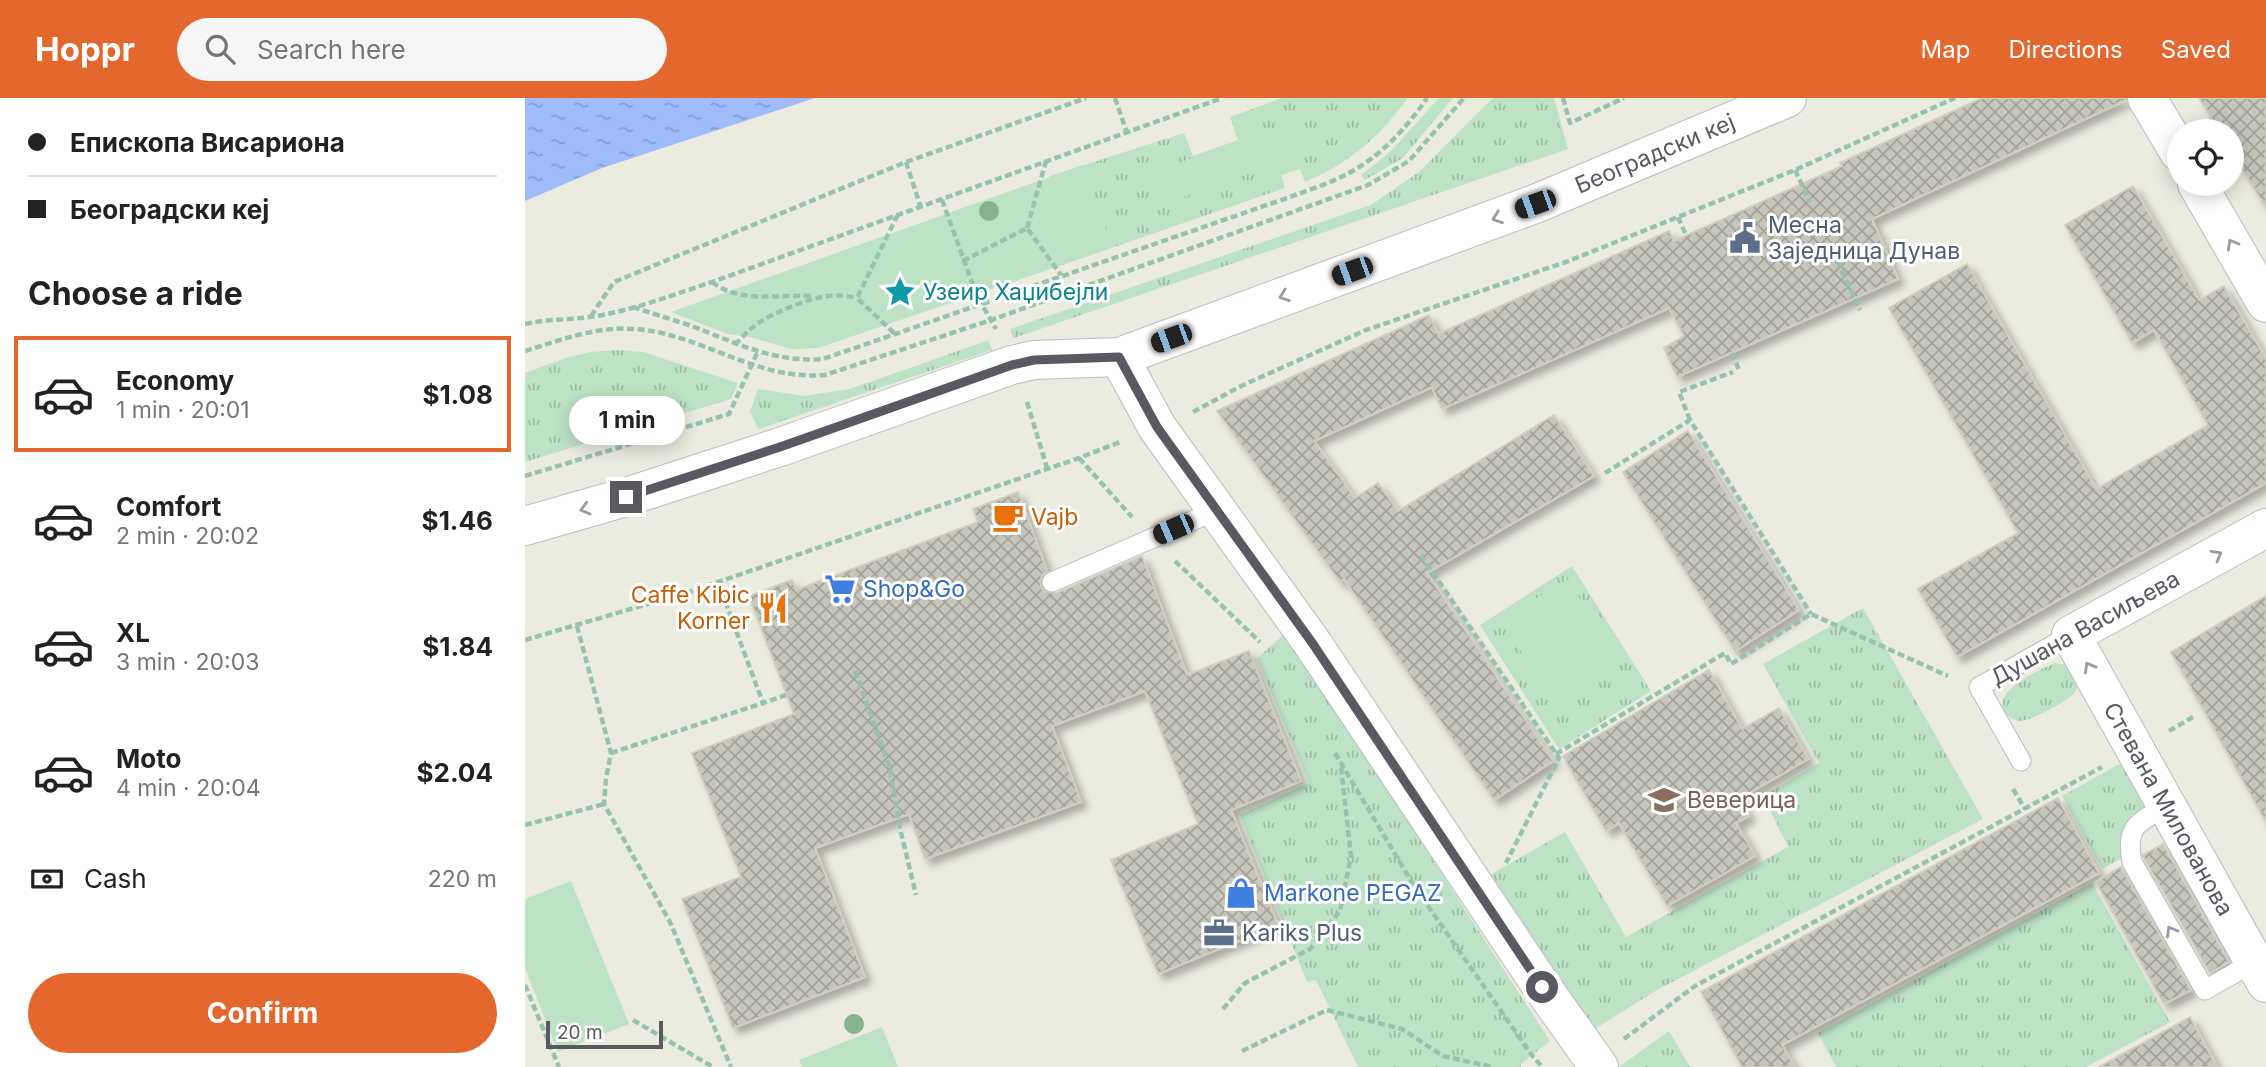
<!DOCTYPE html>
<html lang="en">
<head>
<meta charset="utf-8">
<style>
	body { margin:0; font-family:Inter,sans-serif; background:#f6f6f6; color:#222; height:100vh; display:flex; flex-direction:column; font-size:26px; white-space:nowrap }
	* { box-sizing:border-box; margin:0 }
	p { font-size:23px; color:#767676 }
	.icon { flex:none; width:38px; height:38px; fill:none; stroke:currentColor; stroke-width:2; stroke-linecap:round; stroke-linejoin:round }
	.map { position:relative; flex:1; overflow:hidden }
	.panel { display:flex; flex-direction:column; background:#fff; width:525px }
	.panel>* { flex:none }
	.top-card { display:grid; align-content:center; height:154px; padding:0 28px; background:#fff }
	.fabs { position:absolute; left:1642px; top:21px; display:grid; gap:14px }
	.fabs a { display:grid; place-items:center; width:77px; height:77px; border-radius:50%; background:#fff; box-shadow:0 4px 18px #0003; font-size:35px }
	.scale { position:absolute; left:21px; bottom:18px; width:117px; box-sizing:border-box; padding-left:7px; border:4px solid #595a61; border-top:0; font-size:19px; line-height:24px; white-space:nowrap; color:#595a61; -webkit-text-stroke:5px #fff; paint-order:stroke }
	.end { position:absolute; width:32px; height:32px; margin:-16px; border:9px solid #595a61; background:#fff; box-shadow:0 0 0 4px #fff }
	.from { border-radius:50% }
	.bubble { position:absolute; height:49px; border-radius:24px; background:#fff; box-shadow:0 4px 18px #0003; font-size:23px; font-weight:700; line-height:49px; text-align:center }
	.car { position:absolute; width:21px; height:42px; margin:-21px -10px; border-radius:9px; box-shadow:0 0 5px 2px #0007; background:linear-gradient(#222 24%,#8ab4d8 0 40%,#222 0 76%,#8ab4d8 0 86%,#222 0) }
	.top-card b { display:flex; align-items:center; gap:24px; height:66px; font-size:26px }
	.top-card b+b { border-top:2px solid #e0e0e0 }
	.top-card i { width:18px; height:18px; background:#222 }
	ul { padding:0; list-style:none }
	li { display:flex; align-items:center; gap:21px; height:116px; margin:0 14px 10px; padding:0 14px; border:4px solid transparent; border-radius:0px }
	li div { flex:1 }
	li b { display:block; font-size:26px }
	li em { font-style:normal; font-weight:700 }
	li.on { border-color:#e4682e }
	li>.icon { width:63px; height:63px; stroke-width:1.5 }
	h2 { padding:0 28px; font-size:32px; line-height:84px }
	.pay { display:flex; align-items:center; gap:18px; height:77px; padding:0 28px; font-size:26px }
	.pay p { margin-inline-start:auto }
	.cta { display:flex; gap:14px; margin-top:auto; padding:14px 28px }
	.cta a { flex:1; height:80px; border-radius:42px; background:#e4682e; color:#fff; font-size:28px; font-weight:700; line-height:80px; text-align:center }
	header { display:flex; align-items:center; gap:42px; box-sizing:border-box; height:98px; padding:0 35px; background:#e4682e; color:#fff }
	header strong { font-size:33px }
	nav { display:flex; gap:38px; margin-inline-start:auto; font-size:24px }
	.search { width:490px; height:63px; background:#f6f6f6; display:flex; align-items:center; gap:18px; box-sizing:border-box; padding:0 24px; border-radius:38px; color:#767676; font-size:26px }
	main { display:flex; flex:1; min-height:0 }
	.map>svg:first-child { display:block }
	.grass { fill:url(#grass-tufts) }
	.park { fill:#bce3c6 }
	.water { fill:url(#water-ripples) }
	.building { fill:url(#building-cross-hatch); stroke:#d0cfbe; stroke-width:2; filter:url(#shadow) }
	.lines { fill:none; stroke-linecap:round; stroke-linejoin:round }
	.service-casing { stroke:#bbbbc2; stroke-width:21 }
	.minor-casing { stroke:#bbbbc2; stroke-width:40 }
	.secondary-casing { stroke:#bbbcc4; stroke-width:40 }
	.path { stroke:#96c3ae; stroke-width:4.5; stroke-dasharray:7 3.5; stroke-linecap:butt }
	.service { stroke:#fff; stroke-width:19 }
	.minor { stroke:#fff; stroke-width:38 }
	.secondary { stroke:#fff; stroke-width:38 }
	.tree { fill:#87b18f }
	.oneway { stroke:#9b9ca0 }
	.route { stroke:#595a61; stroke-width:9 }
	.labels { text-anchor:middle; stroke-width:6; stroke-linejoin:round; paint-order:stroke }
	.street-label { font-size:23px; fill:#595a61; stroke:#fff }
	.service-label { font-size:23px; fill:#4e5e75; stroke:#fff; text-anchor:start }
	.culture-label { font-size:23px; fill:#0d838f; stroke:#fff; text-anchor:start }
	.food-label { font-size:23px; fill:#c56008; stroke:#fff; text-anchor:start }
	.shop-label { font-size:23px; fill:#366cbe; stroke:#fff; text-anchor:start }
	.education-label { font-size:23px; fill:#785e54; stroke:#fff; text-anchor:start }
</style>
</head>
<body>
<header>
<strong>Hoppr</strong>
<div class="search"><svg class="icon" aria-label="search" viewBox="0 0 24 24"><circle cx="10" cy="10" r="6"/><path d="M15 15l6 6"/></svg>Search here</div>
<nav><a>Map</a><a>Directions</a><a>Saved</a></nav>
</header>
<main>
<section class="panel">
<div class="top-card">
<b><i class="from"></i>Епископа Висариона</b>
<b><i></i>Београдски кеј</b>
</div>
<h2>Choose a ride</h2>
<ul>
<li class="on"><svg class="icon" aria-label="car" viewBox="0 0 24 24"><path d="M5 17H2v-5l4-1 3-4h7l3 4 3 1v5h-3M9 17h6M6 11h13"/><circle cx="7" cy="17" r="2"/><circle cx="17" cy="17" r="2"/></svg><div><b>Economy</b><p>1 min · 20:01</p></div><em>$1.08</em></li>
<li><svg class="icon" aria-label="car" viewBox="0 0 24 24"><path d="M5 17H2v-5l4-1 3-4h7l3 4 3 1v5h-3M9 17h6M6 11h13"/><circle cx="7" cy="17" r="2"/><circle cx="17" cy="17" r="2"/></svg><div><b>Comfort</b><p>2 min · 20:02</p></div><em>$1.46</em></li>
<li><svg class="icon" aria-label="car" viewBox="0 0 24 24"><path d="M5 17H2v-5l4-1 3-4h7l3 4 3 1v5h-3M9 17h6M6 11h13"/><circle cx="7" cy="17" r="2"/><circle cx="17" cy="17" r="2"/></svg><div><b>XL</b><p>3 min · 20:03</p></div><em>$1.84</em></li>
<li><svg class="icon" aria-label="car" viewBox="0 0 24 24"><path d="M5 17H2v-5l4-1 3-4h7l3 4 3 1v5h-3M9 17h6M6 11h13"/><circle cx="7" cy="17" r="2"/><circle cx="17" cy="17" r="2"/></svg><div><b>Moto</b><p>4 min · 20:04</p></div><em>$2.04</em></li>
</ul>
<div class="pay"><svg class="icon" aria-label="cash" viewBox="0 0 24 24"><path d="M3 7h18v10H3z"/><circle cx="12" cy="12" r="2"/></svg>Cash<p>220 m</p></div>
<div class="cta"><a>Confirm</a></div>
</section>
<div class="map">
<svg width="1741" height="969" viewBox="0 0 1741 969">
	<defs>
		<pattern id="grass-tufts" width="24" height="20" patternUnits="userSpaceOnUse" patternTransform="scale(1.75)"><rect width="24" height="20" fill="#bce3c6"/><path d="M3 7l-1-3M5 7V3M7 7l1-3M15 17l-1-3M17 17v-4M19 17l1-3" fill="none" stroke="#9cbba4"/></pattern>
		<pattern id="water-ripples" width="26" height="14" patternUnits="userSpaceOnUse" patternTransform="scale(1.75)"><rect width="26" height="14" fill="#9fbdfc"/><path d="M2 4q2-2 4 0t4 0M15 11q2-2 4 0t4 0" fill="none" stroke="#859dcf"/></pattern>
		<pattern id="building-cross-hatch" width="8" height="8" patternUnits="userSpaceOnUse" patternTransform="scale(1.75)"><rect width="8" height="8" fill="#c6c6bc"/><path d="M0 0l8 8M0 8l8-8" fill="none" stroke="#a4a49c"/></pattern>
		<filter id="shadow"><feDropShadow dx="6" dy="6" stdDeviation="3.5" flood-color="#0004"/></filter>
	</defs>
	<rect width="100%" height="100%" fill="#ebebe0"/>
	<!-- grass -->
	<g class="grass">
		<path d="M 757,0 L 883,0 C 854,39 825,65 780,84 L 775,71 L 756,77 L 760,90 L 534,168 L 515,111 L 525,78 L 659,35 L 668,58 L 713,42 L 705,19 Z"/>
		<path d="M 914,0 L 928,0 L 878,60 L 840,82 L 836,77 L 865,54 Z"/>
		<path d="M 968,0 L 1029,0 L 1043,51 L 489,240 L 485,231 L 846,107 L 894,74 Z"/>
		<path d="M 464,242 L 467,252 L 233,331 L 225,313 L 233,291 L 279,298 L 325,291 Z"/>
		<path d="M 92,252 L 118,254 L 213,285 L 206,301 L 0,364 L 0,275 L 41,260 L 66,254 Z"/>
		<path d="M 1047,468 L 1126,593 L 1034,651 L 955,527 Z"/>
		<path d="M 1338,510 L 1458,721 L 1132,892 L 1068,932 L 965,777 L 1040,734 L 1101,839 L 1263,749 L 1238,698 L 1294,665 L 1238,566 Z"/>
		<path d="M 761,535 L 1025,943 L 996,966 L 996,969 L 833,969 L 791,882 L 782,884 L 715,717 L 784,685 L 732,560 Z"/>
		<path d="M 1530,565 L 1542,567 L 1553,586 C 1551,592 1552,592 1548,596 C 1541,604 1504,624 1494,623 C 1488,622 1483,618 1480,614 C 1467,591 1515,572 1530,565 Z"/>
		<path d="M 1600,663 L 1626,711 L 1599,759 L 1577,771 L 1537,698 Z"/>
		<path d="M 1567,785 L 1645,924 L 1561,969 L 1311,969 L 1293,935 Z"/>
		<path d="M 1144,933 L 1165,969 L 1094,969 Z"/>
	</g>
	<!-- park -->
	<g class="park">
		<path d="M 764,25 L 776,57 L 631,109 L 620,77 Z"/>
		<path d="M 558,67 L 587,150 L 293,250 L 266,251 L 226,239 L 203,236 L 146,214 Z"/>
		<path d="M 1043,481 L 1092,562 L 1026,603 L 977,521 Z"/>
		<path d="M 46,783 L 104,926 L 33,954 L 0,870 L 0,801 Z"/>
		<path d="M 357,929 L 373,969 L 277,969 L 274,962 Z"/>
	</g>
	<!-- water -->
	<path class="water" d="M 0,0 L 290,0 L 77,70 L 0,103 Z"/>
	<!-- building -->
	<g class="building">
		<path d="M 1457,0 L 1600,0 L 1601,2 L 1347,121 L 1373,181 L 1152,279 L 1139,250 L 1159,238 L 1144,210 L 917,311 L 907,289 L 789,343 L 830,400 L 853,385 L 873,413 L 1029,317 L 1069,378 L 902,475 L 1028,663 L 969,702 L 819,481 L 815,484 L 692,313 L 904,217 L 913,236 L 1144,133 L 1149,143 L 1317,68 L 1315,65 Z"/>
		<path d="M 1674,0 L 1741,0 L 1741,110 L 1706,53 L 1706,33 L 1694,33 Z"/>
		<path d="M 1608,88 L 1674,202 L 1699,188 L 1741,261 L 1741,385 L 1432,559 L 1393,491 L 1493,435 L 1364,210 L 1442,166 L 1571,391 L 1683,327 L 1629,232 L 1607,245 L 1540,127 Z"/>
		<path d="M 1163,333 L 1274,512 L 1210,553 L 1098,374 Z"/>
		<path d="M 493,394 L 522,473 L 517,477 L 515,483 L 516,489 L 520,494 L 532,495 L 617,458 L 662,577 L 724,553 L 776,683 L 706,712 L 753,827 L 633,876 L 586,762 L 673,726 L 620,593 L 527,628 L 556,704 L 400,761 L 384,716 L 290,750 L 340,879 L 208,930 L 157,801 L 216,779 L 167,655 L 269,616 L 224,498 L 267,482 L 271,492 L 453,424 L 448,411 Z"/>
		<path d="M 1741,498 L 1741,724 L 1646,554 Z"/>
		<path d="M 1184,572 L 1217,631 L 1254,610 L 1283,661 L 1214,701 L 1224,718 L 1211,725 L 1230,758 L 1142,808 L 1094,725 L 1081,733 L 1038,658 Z"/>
		<path d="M 1533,700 L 1574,775 L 1257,947 L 1270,969 L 1217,969 L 1176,894 Z"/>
		<path d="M 1638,746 L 1704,864 L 1685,875 L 1619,760 L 1618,757 Z"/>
		<path d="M 1596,769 L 1666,892 L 1639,906 L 1571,784 Z"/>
		<path d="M 1665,919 L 1692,969 L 1574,969 Z"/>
	</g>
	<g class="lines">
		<defs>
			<g id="service">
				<path d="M 527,484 L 692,412"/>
				<path d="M 1496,663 L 1454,589 L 1546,537"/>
				<path d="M 1641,708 C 1613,725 1600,728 1607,764 L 1680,892 L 1729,864"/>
			</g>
			<g id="minor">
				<path d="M 1622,0 L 1654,54"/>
				<path d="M 1672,86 L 1741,205"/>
				<path d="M 594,259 L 632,329 L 788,546 L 1017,889 L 1074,969"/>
				<path id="s1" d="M 1741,430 L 1546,537 L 1741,885"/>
			</g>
			<g id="secondary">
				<path id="s2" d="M 0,428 L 101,399 L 255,349 L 487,267 L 509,262 L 594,259 L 1010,106 L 1262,0"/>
			</g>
		</defs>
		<!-- service casing -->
		<use href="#service" class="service-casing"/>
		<!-- minor casing -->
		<use href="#minor" class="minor-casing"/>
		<!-- secondary casing -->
		<use href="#secondary" class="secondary-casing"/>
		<!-- path -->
		<g class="path">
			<path d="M 590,0 L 602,35"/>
			<path d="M 1038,0 L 1045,25 L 1099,0"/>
			<path d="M 381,64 L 396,110"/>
			<path d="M 1270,72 L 1285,104"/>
			<path d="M 417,102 L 452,198 L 471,231"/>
			<path d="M 1153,119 L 1161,137"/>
			<path d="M 502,130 L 521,63"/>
			<path d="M 438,163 L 502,130 L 536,177"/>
			<path d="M 1312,163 L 1335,212"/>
			<path d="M 187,184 C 216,206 254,196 289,198"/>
			<path d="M 108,209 C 126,215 145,221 164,227 C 209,244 249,265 298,261 L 765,99 C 783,92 803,86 820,77 C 854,60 881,31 902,0"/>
			<path d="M 66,218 L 89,184 L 381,64 L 561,0"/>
			<path d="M 0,226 C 22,221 43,222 65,219 C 107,213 147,197 187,184 L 697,0"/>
			<path d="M 369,235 L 332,200 L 372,118"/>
			<path d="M 210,247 C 230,224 241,219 268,208 C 291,199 308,194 332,200"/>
			<path d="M 0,253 C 36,242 71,228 109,231 C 176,235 230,283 300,277 L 466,222 L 843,87 L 884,63 L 939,0"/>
			<path d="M 1207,255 L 1214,272"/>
			<path d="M 502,304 L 522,370"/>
			<path d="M 668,314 L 716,288 L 841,232 L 1041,164 L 1270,72 L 1430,0"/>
			<path d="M 1165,322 L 1154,294 L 1208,274"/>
			<path d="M 554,360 L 607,419"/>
			<path d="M 1080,375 L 1165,322 L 1286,516"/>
			<path d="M 0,378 L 204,316 L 233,253"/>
			<path d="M 896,457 L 1034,660 L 981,765"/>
			<path d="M 650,463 L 735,544"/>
			<path d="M 193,484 L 238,605 L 261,597"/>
			<path d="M 52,528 L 86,655 L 81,681 L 79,706 L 145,824 L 206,969"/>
			<path d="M 0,542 L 167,493 L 554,360 L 595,344"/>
			<path d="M 330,573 L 365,670 L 374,726 L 391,797"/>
			<path d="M 1644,633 L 1668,619"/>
			<path d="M 86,655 L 238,605"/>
			<path d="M 810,655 L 889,788 L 1006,956 L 1017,969"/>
			<path d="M 1031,656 L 1200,555 L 1206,566 L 1286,516 L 1423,578"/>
			<path d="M 1488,691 L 1500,711"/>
			<path d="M 0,727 L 79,706"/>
			<path d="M 0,887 L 34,969"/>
			<path d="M 698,911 L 720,885 L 785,851 L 815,813 L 826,758 L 816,669"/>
			<path d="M 108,922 L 188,969"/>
			<path d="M 1099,941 L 1170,888 L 1577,669"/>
			<path d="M 717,953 L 802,912 L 877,931 L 918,958 L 968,969"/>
		</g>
		<!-- service -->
		<use href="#service" class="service"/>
		<!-- minor -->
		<use href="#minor" class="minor"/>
		<!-- secondary -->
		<use href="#secondary" class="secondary"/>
	</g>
	<!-- trees -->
	<g class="tree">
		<circle cx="464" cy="113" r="10"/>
		<circle cx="329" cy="926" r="10"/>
	</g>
	<!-- one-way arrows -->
	<defs><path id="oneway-chevron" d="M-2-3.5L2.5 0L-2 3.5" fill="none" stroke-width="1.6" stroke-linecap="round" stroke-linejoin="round" transform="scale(1.75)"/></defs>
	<g class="oneway">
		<use href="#oneway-chevron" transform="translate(972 120) rotate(160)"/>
		<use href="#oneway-chevron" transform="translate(1707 146) rotate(-120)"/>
		<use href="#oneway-chevron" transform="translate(759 198) rotate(160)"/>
		<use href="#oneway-chevron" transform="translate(60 411) rotate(164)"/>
		<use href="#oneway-chevron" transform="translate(1692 457) rotate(-29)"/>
		<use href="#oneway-chevron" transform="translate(1564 569) rotate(-119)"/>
		<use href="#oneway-chevron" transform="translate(1646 833) rotate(-120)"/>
	</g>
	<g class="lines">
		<!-- route -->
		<path class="route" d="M 101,399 L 255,349 L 487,267 L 509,262 L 594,259 L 632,329 L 788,546 L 1017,889"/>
	</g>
	<!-- icons -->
	<defs>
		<symbol id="civic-bare" viewBox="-9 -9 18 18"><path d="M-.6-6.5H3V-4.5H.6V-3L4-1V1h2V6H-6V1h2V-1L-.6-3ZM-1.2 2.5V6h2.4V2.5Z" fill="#5c6f8a" stroke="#fff" stroke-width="2.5" paint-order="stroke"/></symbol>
		<symbol id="sight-bare" viewBox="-9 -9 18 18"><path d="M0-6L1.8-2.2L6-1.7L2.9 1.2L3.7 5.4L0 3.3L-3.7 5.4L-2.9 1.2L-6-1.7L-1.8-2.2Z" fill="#0f9aa8" stroke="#fff" stroke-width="2.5" paint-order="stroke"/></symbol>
		<symbol id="cafe-bare" viewBox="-9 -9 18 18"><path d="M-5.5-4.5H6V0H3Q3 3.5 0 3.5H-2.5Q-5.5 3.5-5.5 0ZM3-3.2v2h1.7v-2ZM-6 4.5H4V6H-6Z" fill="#e8710a" stroke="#fff" stroke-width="2.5" paint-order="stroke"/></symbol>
		<symbol id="supermarket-bare" viewBox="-9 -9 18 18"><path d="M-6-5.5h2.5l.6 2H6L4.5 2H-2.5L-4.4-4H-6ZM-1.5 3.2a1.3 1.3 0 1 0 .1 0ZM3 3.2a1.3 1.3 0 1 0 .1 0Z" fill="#3f7fe0" stroke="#fff" stroke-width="2.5" paint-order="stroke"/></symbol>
		<symbol id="restaurant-bare" viewBox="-9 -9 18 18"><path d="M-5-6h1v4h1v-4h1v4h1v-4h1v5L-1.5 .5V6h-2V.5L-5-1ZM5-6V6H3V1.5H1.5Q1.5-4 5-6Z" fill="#e8710a" stroke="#fff" stroke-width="2.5" paint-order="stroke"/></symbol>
		<symbol id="school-bare" viewBox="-9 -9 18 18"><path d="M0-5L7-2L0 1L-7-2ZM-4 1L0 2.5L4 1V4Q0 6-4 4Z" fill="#8d6e63" stroke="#fff" stroke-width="2.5" paint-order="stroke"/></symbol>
		<symbol id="shop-bare" viewBox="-9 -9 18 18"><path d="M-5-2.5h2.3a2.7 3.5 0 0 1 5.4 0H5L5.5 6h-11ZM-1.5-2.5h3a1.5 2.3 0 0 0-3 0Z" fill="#3f7fe0" stroke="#fff" stroke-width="2.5" paint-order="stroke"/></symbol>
		<symbol id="office-bare" viewBox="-9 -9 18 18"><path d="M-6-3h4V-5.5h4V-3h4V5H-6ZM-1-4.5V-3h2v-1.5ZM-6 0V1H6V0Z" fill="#5c6f8a" stroke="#fff" stroke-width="2.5" paint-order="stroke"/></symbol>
	</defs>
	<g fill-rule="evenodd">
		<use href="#civic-bare" x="1198" y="118" width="44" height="44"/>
		<use href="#sight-bare" x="353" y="172" width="44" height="44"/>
		<use href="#cafe-bare" x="461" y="397" width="44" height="44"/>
		<use href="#supermarket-bare" x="293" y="469" width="44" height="44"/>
		<use href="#restaurant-bare" x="226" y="488" width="44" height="44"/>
		<use href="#school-bare" x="1117" y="680" width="44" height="44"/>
		<use href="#shop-bare" x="694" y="773" width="44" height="44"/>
		<use href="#office-bare" x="672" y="813" width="44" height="44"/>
	</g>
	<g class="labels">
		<!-- street labels -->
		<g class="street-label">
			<text dy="8" stroke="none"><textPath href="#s2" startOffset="1194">Београдски кеј</textPath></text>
			<text transform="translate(1560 530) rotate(-29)" y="8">Душана Васиљева</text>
			<text dy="8" stroke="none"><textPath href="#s1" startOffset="422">Стевана Милованова</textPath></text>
		</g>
		<!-- service labels -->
		<g class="service-label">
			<text x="1243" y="135">Месна<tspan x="1243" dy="26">Заједница Дунав</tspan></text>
			<text x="717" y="843">Kariks Plus</text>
		</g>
		<!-- culture labels -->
		<g class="culture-label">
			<text x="398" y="202">Узеир Хаџибејли</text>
		</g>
		<!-- food labels -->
		<g class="food-label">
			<text x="506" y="427">Vajb</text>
			<text x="225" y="505" text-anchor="end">Caffe Kibic<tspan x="225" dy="26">Korner</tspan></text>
		</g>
		<!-- shop labels -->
		<g class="shop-label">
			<text x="338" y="499">Shop&amp;Go</text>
			<text x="739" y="803">Markone PEGAZ</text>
		</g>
		<!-- education labels -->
		<g class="education-label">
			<text x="1162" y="710">Веверица</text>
		</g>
	</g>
</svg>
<div class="fabs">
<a><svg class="icon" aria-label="locate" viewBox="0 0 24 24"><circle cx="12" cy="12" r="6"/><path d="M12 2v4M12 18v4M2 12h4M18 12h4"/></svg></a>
</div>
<div class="scale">20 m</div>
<i class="end from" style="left:1017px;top:889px"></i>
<i class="end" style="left:101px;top:399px"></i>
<div class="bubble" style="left:44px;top:298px;width:116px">1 min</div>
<i class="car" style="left:1010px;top:106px;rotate:250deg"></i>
<i class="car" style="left:827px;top:173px;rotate:250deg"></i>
<i class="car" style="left:646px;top:240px;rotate:250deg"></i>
<i class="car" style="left:648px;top:431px;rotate:247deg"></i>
</div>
</main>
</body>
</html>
